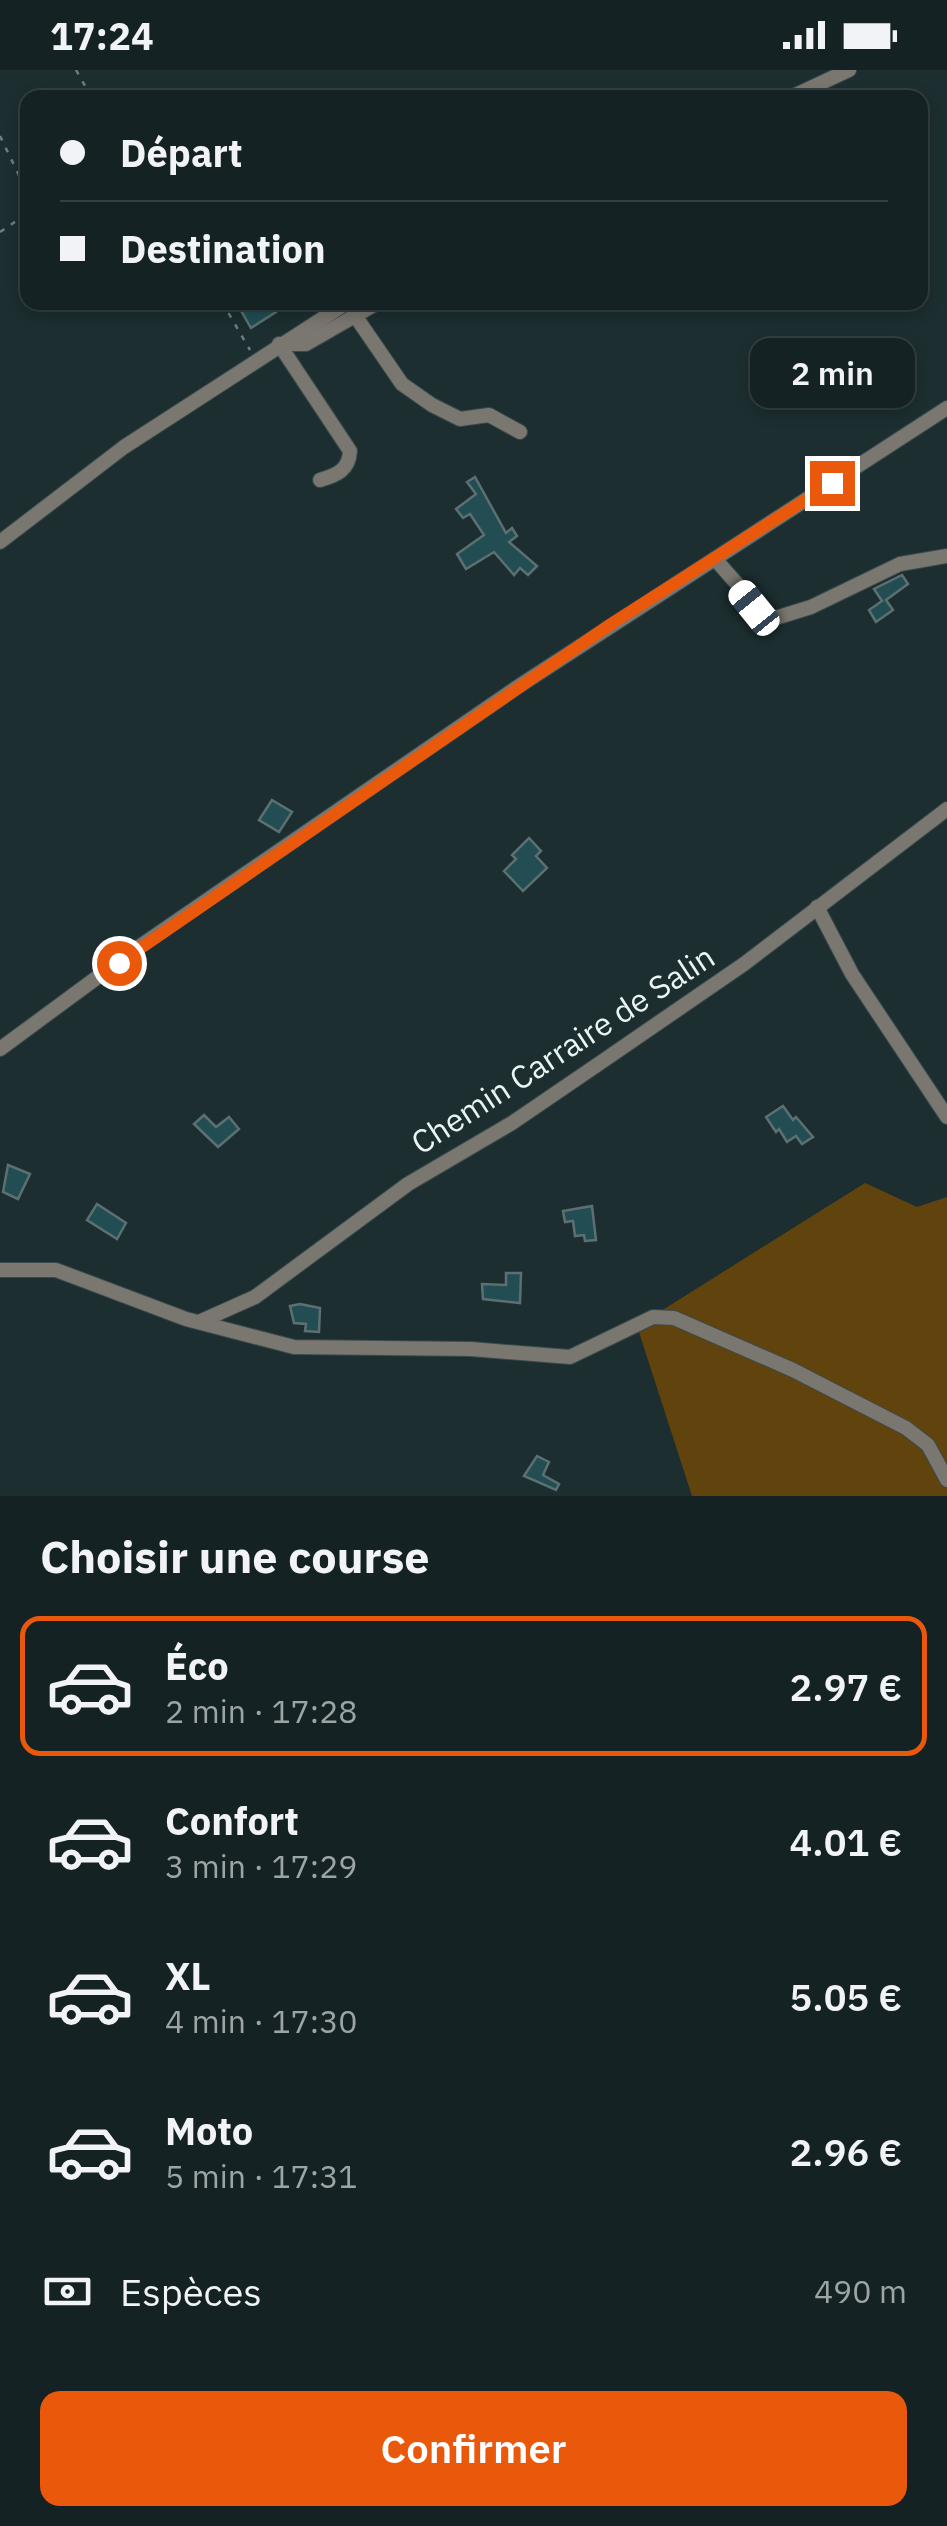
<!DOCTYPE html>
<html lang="fr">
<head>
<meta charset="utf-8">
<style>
	body { margin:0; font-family:"IBM Plex Sans",sans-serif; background:#1e2a2c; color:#f1f3f6; height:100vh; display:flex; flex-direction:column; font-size:38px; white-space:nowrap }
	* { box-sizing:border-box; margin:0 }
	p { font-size:32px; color:#9da4a6 }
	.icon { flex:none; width:55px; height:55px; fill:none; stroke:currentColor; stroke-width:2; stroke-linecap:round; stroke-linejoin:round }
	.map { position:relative; height:1426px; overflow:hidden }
	.side { display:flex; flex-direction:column; background:#152224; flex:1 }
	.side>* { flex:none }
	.top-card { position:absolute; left:20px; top:20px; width:908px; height:220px; border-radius:20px; box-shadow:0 5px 15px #0003,0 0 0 2px #343f41; display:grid; align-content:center; height:220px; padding:0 40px; background:#152224 }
	.end { position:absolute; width:45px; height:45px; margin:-22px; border:12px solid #ea580c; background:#fff; box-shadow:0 0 0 5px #fff }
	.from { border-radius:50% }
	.bubble { position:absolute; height:70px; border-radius:20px; background:#152224; box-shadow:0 5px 15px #0003,0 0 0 2px #343f41; font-size:32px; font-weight:600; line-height:70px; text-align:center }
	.car { position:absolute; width:30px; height:60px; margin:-30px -15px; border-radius:12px; box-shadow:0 0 8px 2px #0007; background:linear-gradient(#fff 24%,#345 0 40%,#fff 0 76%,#345 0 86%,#fff 0) }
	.top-card b { display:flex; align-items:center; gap:35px; height:95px; font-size:38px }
	.top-card b+b { border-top:2px solid #343f41 }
	.top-card i { width:25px; height:25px; background:#f1f3f6 }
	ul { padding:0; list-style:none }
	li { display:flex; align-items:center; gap:30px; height:140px; margin:0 20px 15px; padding:0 20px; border:5px solid transparent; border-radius:20px }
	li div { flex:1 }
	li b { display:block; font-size:38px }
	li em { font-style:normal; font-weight:600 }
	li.active { border-color:#ea580c }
	li>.icon { width:90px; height:90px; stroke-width:1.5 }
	h2 { padding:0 40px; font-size:45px; line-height:120px }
	.pay { display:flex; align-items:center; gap:25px; height:110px; padding:0 40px; font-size:38px }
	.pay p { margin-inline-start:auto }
	.primary-button { display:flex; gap:20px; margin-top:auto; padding:20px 40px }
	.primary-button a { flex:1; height:115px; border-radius:20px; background:#ea580c; color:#fff; font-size:40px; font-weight:600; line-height:115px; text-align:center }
	.status { display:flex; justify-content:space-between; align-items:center; height:70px; padding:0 50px; background:#152224; direction:ltr }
	.status svg { height:28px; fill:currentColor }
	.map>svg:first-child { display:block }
	.green { fill:#61440d }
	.building { fill:#224d52; stroke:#5c6f72; stroke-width:2.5 }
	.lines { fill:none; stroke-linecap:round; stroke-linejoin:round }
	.minor-casing { stroke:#394a4c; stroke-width:16 }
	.path { stroke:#6e7d7f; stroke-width:2.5; stroke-dasharray:5 8; stroke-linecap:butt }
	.minor { stroke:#7a7670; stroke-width:14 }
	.route { stroke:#ea580c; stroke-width:12 }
	.labels { text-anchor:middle; stroke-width:8; stroke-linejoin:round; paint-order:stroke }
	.street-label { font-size:32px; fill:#eaf5f6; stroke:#1c2e30 }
</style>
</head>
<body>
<div class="status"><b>17:24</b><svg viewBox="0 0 49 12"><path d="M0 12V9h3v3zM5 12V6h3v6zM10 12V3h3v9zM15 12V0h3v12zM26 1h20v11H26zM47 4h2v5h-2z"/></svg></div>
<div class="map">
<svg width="947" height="1426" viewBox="0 0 947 1426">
	<rect width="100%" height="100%" fill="#1c2e30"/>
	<!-- green -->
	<path class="green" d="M 865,1113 L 917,1137 L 947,1127 L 947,1426 L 692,1426 L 637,1256 Z"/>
	<!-- building -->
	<g class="building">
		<path d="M 236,232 L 270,232 L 276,242 L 251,258 Z"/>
		<path d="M 475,407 L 506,463 L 512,458 L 517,466 L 509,472 L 537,496 L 528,505 L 520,498 L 514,505 L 494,482 L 466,499 L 457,484 L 484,465 L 470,444 L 463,448 L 456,439 L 476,424 L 467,412 Z"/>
		<path d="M 902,505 L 908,514 L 886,530 L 893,540 L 876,552 L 869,540 L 882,531 L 874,519 Z"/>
		<path d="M 272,730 L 292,742 L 279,762 L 259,750 Z"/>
		<path d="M 529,768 L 541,781 L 536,786 L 547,798 L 523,821 L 504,801 L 516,789 L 512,785 Z"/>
		<path d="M 783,1036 L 793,1050 L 796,1047 L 813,1067 L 802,1074 L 796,1066 L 787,1072 L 779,1059 L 776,1062 L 766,1047 Z"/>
		<path d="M 204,1045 L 216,1057 L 229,1047 L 239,1059 L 218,1077 L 194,1054 Z"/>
		<path d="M 8,1095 L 30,1104 L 18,1129 L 3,1122 Z"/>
		<path d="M 97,1134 L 126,1153 L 117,1169 L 87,1150 Z"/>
		<path d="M 592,1136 L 596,1170 L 585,1171 L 584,1165 L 575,1166 L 573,1151 L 565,1152 L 563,1141 Z"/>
		<path d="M 506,1203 L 521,1203 L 520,1233 L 483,1229 L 482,1214 L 506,1215 Z"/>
		<path d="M 300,1234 L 320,1238 L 319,1262 L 305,1261 L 306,1254 L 294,1253 L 290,1236 Z"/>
		<path d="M 537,1386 L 549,1392 L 543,1405 L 559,1414 L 556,1420 L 524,1406 Z"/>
	</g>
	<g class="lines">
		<defs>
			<g id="minor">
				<path d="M 789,28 L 849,0"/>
				<path d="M 356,247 L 402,314 L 432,335 L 460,349 L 489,345 L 520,362"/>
				<path d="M 279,274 L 350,381 C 349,400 337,405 320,410"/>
				<path d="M 281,274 L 306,274 L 379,232"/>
				<path d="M 0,472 L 124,377 L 348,232"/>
				<path d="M 715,489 L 769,550 L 811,537 L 900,494 L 947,486"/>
				<path d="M 817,837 L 852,904 L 947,1047"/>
				<path d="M 0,979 L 133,881 L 522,614 L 947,338"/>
				<path d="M 0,1200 L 56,1200 L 186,1249 L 294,1277 L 471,1279 L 570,1287 L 653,1247 L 674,1248 L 793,1300 L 906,1358 L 928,1375 L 947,1410"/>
				<path d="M 199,1252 L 255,1227 L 408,1114 L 512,1053 L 597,995 L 744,894 L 947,739"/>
			</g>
		</defs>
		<!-- minor casing -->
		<use href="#minor" class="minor-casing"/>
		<!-- path -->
		<g class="path">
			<path d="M 76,0 L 92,28"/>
			<path d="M 0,66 L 28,124"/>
			<path d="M 0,162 C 15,152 27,146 28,126"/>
			<path d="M 222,232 L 250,280"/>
		</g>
		<!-- minor -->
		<use href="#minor" class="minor"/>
	</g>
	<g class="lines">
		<!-- route -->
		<path class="route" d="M 119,893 L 611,554 L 832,413"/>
	</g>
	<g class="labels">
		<!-- street labels -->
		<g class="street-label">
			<text transform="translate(563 980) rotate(-33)" y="11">Chemin Carraire de Salin</text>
		</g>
	</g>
</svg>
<i class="end from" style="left:119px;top:893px"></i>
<i class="end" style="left:832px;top:413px"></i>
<div class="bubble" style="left:750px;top:268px;width:165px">2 min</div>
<i class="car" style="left:754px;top:538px;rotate:321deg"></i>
<div class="top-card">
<b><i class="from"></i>Départ</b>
<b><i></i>Destination</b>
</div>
</div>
<section class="side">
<h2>Choisir une course</h2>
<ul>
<li class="active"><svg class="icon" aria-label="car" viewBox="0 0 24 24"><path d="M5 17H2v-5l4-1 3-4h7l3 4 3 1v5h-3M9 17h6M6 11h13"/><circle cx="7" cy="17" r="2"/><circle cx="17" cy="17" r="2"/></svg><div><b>Éco</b><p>2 min · 17:28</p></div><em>2.97 €</em></li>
<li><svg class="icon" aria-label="car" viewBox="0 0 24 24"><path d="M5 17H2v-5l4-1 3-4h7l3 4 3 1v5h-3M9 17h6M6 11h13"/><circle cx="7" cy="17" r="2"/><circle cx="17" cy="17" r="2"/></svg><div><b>Confort</b><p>3 min · 17:29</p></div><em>4.01 €</em></li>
<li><svg class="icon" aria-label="car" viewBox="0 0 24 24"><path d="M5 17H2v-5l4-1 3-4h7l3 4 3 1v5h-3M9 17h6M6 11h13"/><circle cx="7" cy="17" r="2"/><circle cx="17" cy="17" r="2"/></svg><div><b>XL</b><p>4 min · 17:30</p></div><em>5.05 €</em></li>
<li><svg class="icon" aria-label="car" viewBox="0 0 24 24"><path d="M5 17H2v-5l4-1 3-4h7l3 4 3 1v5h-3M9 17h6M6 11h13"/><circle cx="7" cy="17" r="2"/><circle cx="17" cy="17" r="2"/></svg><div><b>Moto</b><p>5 min · 17:31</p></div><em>2.96 €</em></li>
</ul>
<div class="pay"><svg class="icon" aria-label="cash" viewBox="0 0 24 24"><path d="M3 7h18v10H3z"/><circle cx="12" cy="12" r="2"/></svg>Espèces<p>490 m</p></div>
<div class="primary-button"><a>Confirmer</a></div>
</section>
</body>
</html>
